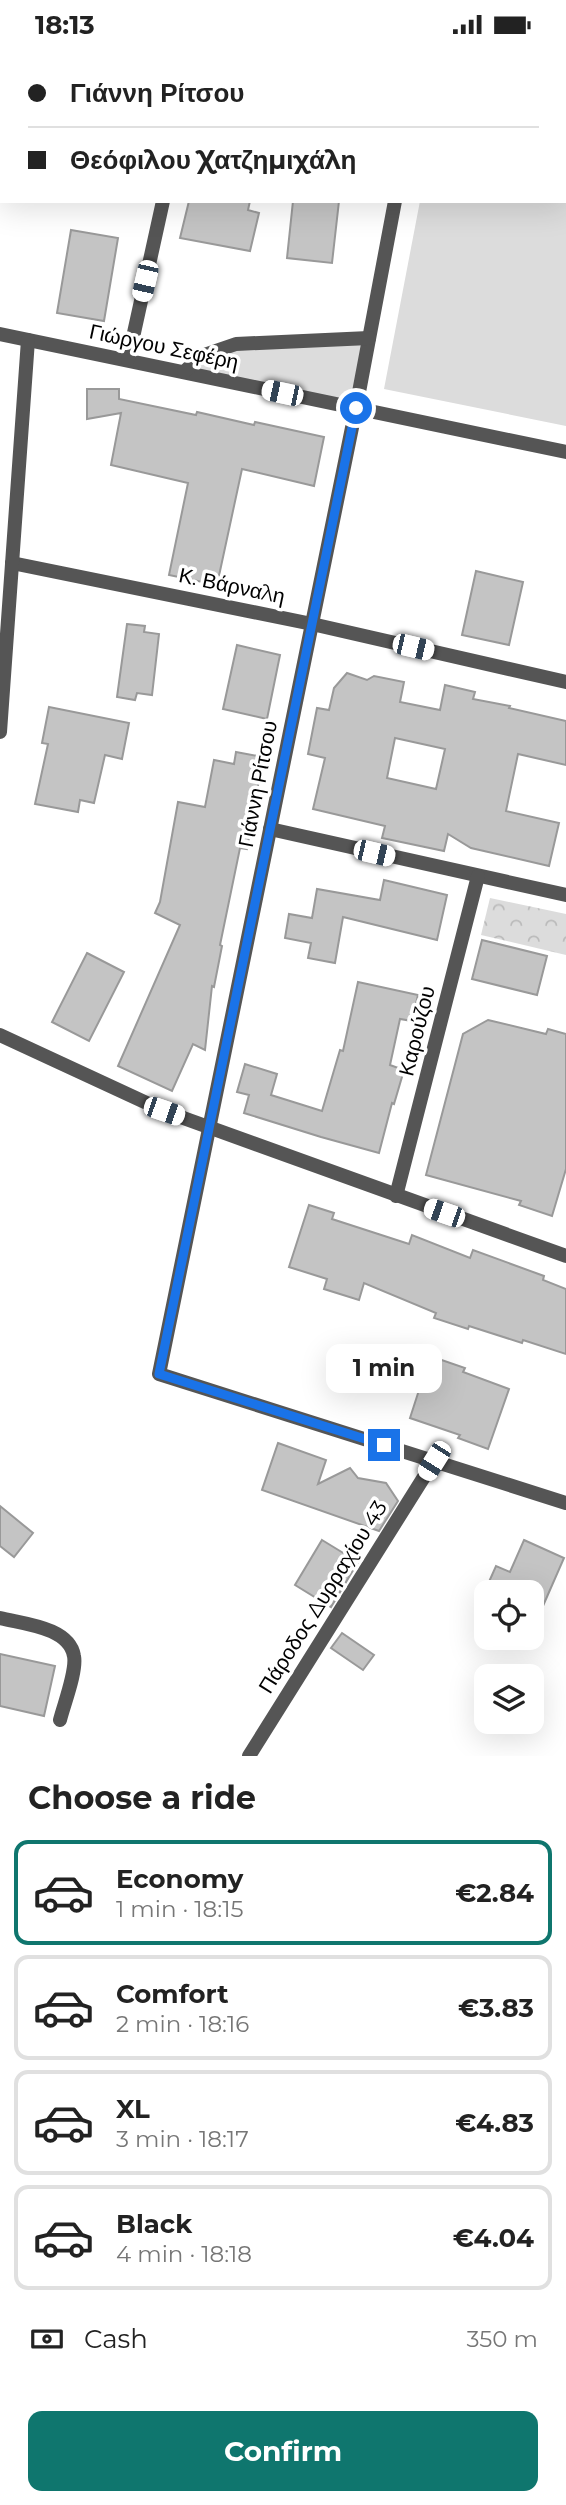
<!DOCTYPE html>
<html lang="en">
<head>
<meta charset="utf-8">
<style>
	body { margin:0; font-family:Montserrat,sans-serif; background:#f2f2f2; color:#222; height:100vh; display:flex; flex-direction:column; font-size:26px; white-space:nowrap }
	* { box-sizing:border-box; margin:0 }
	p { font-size:23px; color:#767676 }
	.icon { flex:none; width:38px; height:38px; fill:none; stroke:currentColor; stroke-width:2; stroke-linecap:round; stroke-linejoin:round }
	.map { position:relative; height:1707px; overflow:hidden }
	.details { display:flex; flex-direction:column; background:#fff; flex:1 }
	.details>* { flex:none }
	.banner { position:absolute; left:0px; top:0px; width:567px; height:154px; box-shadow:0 7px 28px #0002; display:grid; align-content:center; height:154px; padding:0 28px; background:#fff }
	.controls { position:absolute; left:474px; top:1531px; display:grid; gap:14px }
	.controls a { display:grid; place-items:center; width:70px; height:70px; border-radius:14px; background:#fff; box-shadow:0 7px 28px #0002; font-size:35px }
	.end { position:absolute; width:32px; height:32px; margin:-16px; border:9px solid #1a73e8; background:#fff; box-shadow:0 0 0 4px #fff }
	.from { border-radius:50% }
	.bubble { position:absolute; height:49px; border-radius:14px; background:#fff; box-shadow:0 7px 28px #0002; font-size:23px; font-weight:700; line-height:49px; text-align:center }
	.car { position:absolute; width:21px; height:42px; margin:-21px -10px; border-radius:9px; box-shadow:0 0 5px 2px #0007; background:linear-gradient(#fff 24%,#345 0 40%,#fff 0 76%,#345 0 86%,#fff 0) }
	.banner b { display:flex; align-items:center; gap:24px; height:66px; font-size:26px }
	.banner b+b { border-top:2px solid #e0e0e0 }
	.banner i { width:18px; height:18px; background:#222 }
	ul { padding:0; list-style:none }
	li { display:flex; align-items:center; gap:21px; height:105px; margin:0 14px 10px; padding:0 14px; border:4px solid #e0e0e0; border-radius:14px }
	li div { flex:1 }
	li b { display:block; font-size:26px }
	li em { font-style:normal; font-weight:700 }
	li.selected { border-color:#0f766e }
	li>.icon { width:63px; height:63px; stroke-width:1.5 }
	h2 { padding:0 28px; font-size:32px; line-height:84px }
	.pay { display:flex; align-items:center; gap:18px; height:77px; padding:0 28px; font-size:26px }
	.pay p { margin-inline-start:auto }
	.cta { display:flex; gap:14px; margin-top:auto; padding:14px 28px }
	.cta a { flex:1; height:80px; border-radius:14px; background:#0f766e; color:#fff; font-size:28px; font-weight:700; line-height:80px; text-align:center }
	.status { display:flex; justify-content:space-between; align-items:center; height:49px; padding:0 35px; background:#fff; direction:ltr }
	.status svg { height:19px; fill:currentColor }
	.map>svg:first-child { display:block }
	.grass { fill:#dcdcdc }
	.park { fill:url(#park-crowns) }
	.building { fill:#c4c4c4; stroke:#999; stroke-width:2; fill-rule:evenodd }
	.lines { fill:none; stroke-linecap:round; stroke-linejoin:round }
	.minor { stroke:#555; stroke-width:14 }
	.route { stroke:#1a73e8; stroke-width:9 }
	.labels { text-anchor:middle; stroke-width:7; stroke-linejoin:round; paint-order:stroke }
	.street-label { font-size:21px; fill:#000; stroke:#fff }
</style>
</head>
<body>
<div class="status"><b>18:13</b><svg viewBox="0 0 49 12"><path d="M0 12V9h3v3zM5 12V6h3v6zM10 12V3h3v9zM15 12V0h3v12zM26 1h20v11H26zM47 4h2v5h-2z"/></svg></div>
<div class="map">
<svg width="566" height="1707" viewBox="0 0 566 1707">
	<defs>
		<pattern id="park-crowns" width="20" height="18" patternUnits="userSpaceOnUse" patternTransform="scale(1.75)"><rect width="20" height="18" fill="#dcdcdc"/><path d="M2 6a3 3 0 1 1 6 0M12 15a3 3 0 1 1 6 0" fill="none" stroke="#bbb"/></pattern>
	</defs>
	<rect width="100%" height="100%" fill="#fff"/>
	<!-- grass -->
	<g class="grass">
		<path d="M 449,0 L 566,0 L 566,377 L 384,340 L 420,152 L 565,152 L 565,2 L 448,2 Z"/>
		<path d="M 369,289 L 356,359 L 184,323 L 206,304 Z"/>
	</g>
	<!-- park -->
	<path class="park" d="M 490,849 L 566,865 L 566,906 L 481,886 Z"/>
	<!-- building -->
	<g class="building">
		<path d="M 189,152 L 250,152 L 248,161 L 259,164 L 250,202 L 180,189 Z"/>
		<path d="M 293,152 L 339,152 L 332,214 L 287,209 Z"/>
		<path d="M 71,181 L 118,189 L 104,272 L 57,264 Z"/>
		<path d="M 87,340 L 119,340 L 119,350 L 196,366 L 197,363 L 254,376 L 255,373 L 324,388 L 314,437 L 242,420 L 217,536 L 169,526 L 188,434 L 111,416 L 121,364 L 87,370 Z"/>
		<path d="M 476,522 L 523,533 L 509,596 L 462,586 Z"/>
		<path d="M 127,575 L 145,577 L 144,583 L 159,585 L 152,646 L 137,644 L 135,651 L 117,648 Z"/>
		<path d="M 237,596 L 280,606 L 267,670 L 223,660 Z"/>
		<path d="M 347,624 L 367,631 L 374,627 L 404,633 L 400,653 L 440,661 L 445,636 L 475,643 L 473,650 L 510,657 L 509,659 L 566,672 L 566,716 L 518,705 L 506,762 L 559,774 L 549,817 L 471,799 L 448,785 L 444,802 L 382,789 L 385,777 L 313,760 L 325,709 L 308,705 L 317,659 L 329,661 L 334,639 ZM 395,689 L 445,700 L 436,740 L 387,729 Z"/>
		<path d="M 49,658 L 129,674 L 122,710 L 105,706 L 94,754 L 80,751 L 78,763 L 35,755 L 48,695 L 42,694 Z"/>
		<path d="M 236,703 L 263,708 L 247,800 L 240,799 L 220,896 L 222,897 L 214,938 L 212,937 L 205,1001 L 193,995 L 172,1042 L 118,1017 L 180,876 L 155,864 L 160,853 L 178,753 L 205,758 L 214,711 L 234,715 Z"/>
		<path d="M 384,831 L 447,846 L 437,891 L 343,868 L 335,914 L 308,909 L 311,894 L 285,889 L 289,865 L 312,869 L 317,840 L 380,851 Z"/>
		<path d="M 482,891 L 547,907 L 537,946 L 472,930 Z"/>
		<path d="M 87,904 L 124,923 L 89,992 L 52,973 Z"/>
		<path d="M 358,933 L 418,946 L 412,972 L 400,970 L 390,1016 L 404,1021 L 394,1055 L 392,1054 L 379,1104 L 321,1088 L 244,1064 L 249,1046 L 237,1043 L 245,1015 L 277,1025 L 271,1046 L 322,1062 L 340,1001 L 343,1002 Z"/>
		<path d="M 488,971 L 546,985 L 548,980 L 566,985 L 566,1120 L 552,1167 L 519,1156 L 521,1152 L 426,1126 L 463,985 Z"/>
		<path d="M 309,1156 L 334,1164 L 332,1170 L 409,1195 L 412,1186 L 470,1209 L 473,1201 L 544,1227 L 543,1231 L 566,1240 L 566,1305 L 523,1291 L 522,1294 L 469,1277 L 468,1280 L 434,1269 L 436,1264 L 364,1234 L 359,1251 L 324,1240 L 327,1230 L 289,1218 Z"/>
		<path d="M 430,1307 L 465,1319 L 463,1323 L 509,1340 L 488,1400 L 458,1389 L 460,1386 L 410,1369 Z"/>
		<path d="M 278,1394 L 326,1411 L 318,1435 L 350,1419 L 358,1429 L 386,1434 L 398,1452 L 379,1482 L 262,1441 Z"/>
		<path d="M 0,1457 L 33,1484 L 14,1508 L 0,1497 Z"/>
		<path d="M 322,1491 L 358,1513 L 331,1558 L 295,1536 Z"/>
		<path d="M 524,1491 L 564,1509 L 532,1582 L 532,1544 L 484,1544 L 496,1517 L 510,1523 Z"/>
		<path d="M 342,1584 L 374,1606 L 363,1621 L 331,1599 Z"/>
		<path d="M 0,1605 L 55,1617 L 44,1667 L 0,1657 Z"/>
	</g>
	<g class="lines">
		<!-- minor -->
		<g class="minor">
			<path d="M 193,2 L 194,0"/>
			<path d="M 424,2 L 424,0"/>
			<path d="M 0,36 L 2,37"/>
			<path d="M 395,152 L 356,359 L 159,1325 L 566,1454"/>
			<path d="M 0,285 L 566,403"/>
			<path d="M 128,311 L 163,152"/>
			<path d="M 184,323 L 201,307 L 236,295 L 369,289"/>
			<path d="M 12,514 L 312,575 L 566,633"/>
			<path d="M 0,683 L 28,291"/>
			<path d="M 270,780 L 566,846"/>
			<path d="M 0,986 L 164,1062 L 566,1207"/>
			<path d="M 396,1147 L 478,827"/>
			<path d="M 0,1569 C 23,1575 69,1578 74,1607 C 77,1622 64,1655 60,1671"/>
			<path d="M 249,1707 L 434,1412"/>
		</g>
	</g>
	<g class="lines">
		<!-- route -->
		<path class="route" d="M 356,359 L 159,1325 L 384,1396"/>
	</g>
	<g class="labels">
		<!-- street labels -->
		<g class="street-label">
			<text transform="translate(164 298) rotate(12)" y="7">Γιώργου Σεφέρη</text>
			<text transform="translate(232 537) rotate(12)" y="7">Κ. Βάρναλη</text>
			<text transform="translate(258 735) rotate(-79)" y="7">Γιάννη Ρίτσου</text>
			<text transform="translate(417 982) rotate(-76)" y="7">Καρούζου</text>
			<text transform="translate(323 1548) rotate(-58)" y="7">Πάροδος Δυρραχίου 43</text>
		</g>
	</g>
</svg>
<div class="controls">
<a><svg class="icon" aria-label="locate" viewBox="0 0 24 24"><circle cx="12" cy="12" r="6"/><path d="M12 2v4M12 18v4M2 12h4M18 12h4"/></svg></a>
<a><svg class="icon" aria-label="layers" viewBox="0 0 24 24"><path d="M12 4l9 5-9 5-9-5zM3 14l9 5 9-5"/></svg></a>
</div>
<i class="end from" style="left:356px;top:359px"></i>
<i class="end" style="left:384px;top:1396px"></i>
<div class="bubble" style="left:326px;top:1295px;width:116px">1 min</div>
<i class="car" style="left:145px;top:232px;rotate:193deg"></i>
<i class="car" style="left:282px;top:344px;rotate:282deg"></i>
<i class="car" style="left:413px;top:598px;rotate:103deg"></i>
<i class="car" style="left:374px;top:804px;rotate:103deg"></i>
<i class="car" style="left:164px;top:1062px;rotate:109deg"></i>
<i class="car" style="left:444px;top:1164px;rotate:289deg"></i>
<i class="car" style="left:434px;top:1412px;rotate:212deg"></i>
<div class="banner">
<b><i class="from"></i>Γιάννη Ρίτσου</b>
<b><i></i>Θεόφιλου Χατζημιχάλη</b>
</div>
</div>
<section class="details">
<h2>Choose a ride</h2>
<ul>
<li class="selected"><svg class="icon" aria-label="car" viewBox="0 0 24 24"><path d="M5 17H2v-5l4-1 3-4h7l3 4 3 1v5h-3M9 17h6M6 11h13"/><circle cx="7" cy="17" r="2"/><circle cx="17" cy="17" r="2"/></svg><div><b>Economy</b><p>1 min · 18:15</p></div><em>€2.84</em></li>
<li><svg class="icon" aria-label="car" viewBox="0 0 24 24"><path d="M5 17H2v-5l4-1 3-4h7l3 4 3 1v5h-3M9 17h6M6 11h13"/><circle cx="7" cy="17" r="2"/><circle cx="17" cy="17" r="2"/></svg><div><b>Comfort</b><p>2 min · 18:16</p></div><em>€3.83</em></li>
<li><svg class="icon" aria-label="car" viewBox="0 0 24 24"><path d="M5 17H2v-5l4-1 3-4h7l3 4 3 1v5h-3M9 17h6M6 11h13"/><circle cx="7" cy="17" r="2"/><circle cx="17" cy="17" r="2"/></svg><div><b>XL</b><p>3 min · 18:17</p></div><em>€4.83</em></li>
<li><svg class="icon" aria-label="car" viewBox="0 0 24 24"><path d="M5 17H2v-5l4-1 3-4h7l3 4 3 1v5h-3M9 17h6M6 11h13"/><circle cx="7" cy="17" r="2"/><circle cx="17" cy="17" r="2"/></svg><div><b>Black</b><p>4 min · 18:18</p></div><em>€4.04</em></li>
</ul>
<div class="pay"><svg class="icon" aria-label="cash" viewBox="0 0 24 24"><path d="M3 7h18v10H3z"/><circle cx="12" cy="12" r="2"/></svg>Cash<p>350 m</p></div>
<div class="cta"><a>Confirm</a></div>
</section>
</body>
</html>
